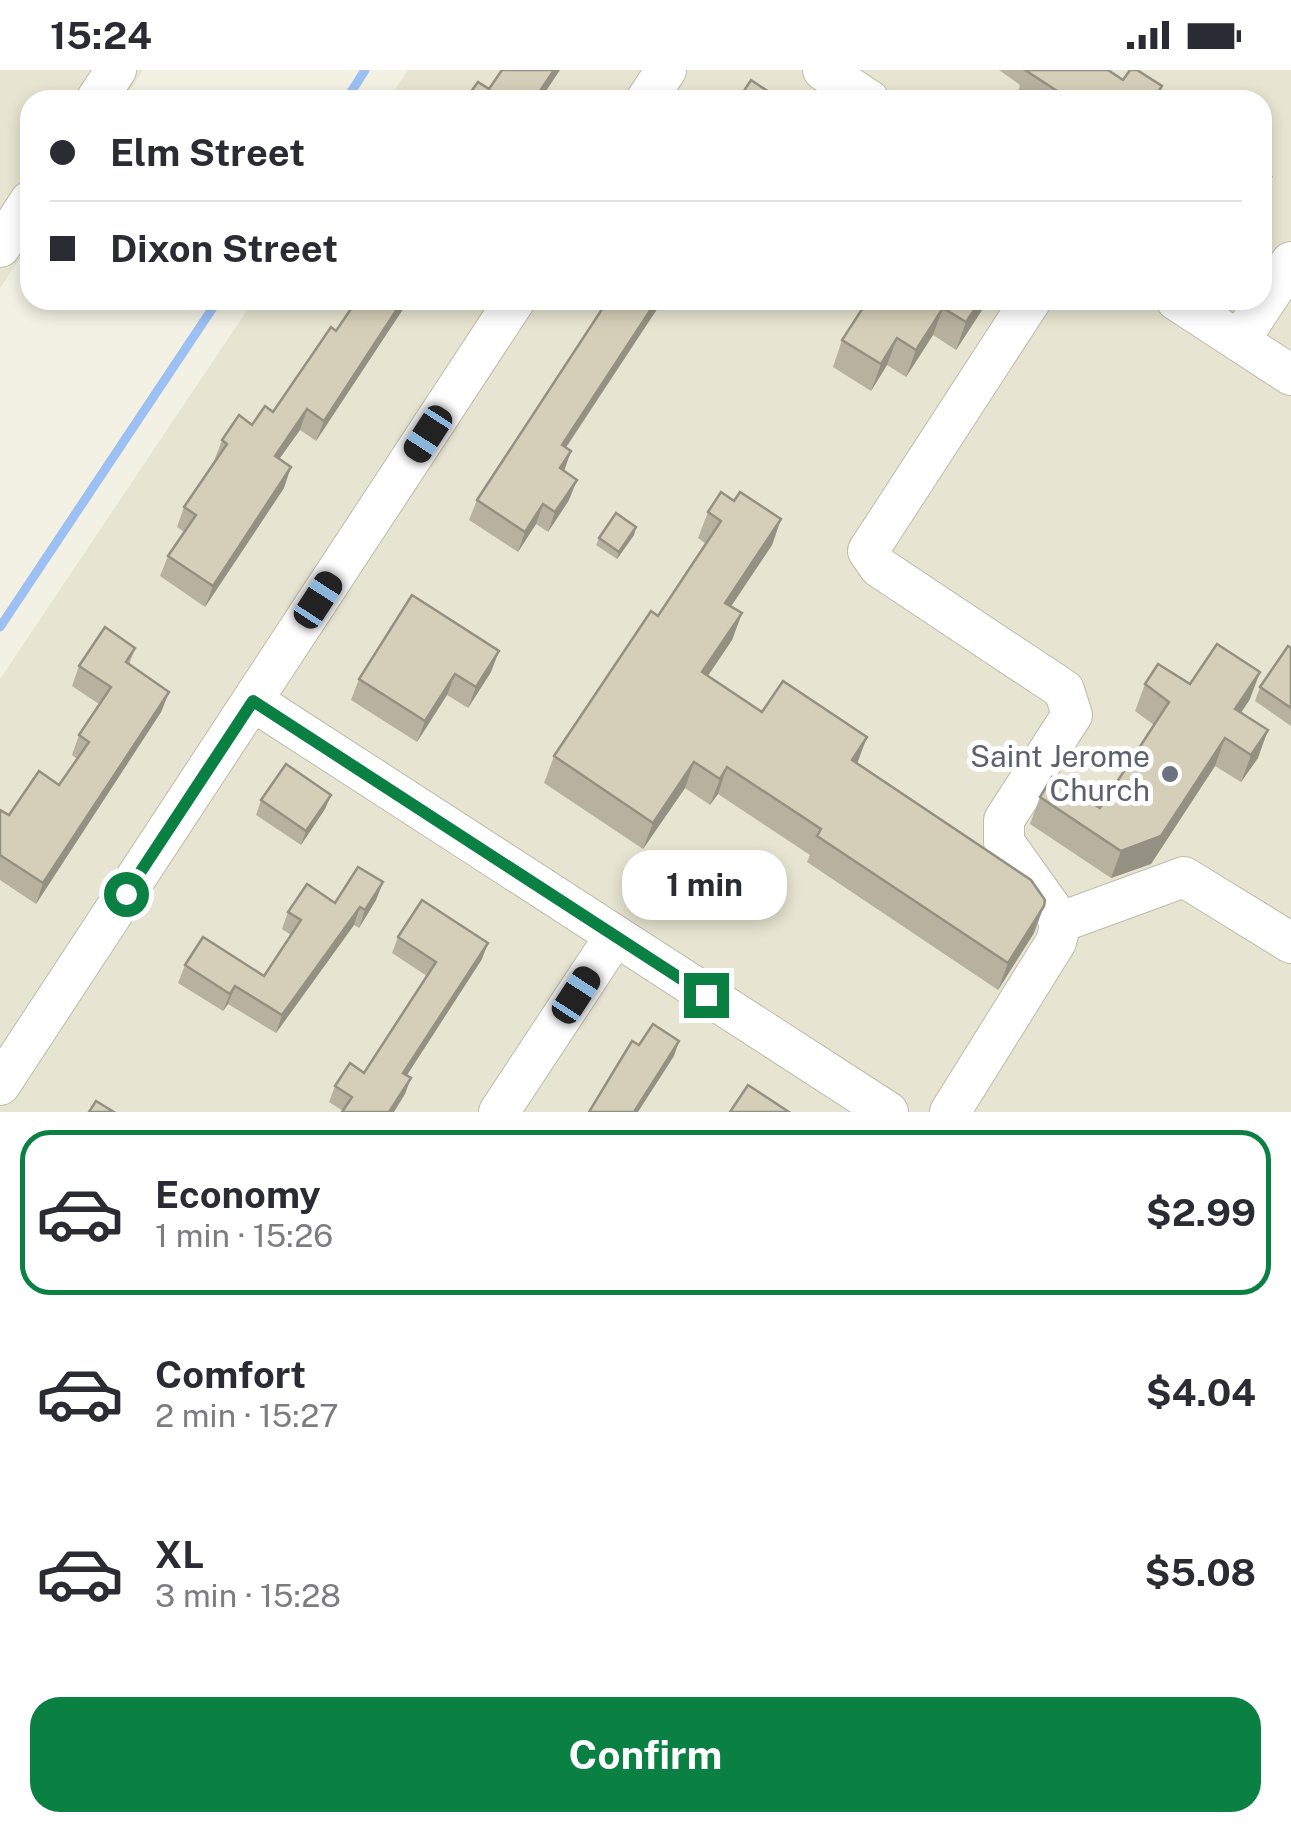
<!DOCTYPE html>
<html lang="en">
<head>
<meta charset="utf-8">
<style>
	body { margin:0; font-family:"Public Sans",sans-serif; background:#f7f7f7; color:#2b2b33; height:100vh; display:flex; flex-direction:column; font-size:38px; white-space:nowrap }
	* { box-sizing:border-box; margin:0 }
	p { font-size:32px; color:#7c7c81 }
	.icon { flex:none; width:55px; height:55px; fill:none; stroke:currentColor; stroke-width:2; stroke-linecap:round; stroke-linejoin:round }
	.map { position:relative; height:1042px; overflow:hidden }
	.panel { display:flex; flex-direction:column; background:#fff; flex:1 }
	.panel>* { flex:none }
	.guide { position:absolute; left:20px; top:20px; width:1252px; height:220px; border-radius:30px; box-shadow:0 5px 15px #0003; display:grid; align-content:center; height:220px; padding:0 30px; background:#fff }
	.end { position:absolute; width:45px; height:45px; margin:-22px; border:12px solid #0b8043; background:#fff; box-shadow:0 0 0 5px #fff }
	.from { border-radius:50% }
	.bubble { position:absolute; height:70px; border-radius:30px; background:#fff; box-shadow:0 5px 15px #0003; font-size:32px; font-weight:700; line-height:70px; text-align:center }
	.car { position:absolute; width:30px; height:60px; margin:-30px -15px; border-radius:12px; box-shadow:0 0 8px 2px #0007; background:linear-gradient(#222 24%,#8ab4d8 0 40%,#222 0 76%,#8ab4d8 0 86%,#222 0) }
	.guide b { display:flex; align-items:center; gap:35px; height:95px; font-size:38px }
	.guide b+b { border-top:2px solid #e1e1e2 }
	.guide i { width:25px; height:25px; background:#2b2b33 }
	ul { padding:18px 0 0; list-style:none }
	li { display:flex; align-items:center; gap:30px; height:165px; margin:0 20px 15px; padding:0 10px; border:5px solid transparent; border-radius:30px }
	li div { flex:1 }
	li b { display:block; font-size:38px }
	li em { font-style:normal; font-weight:700 }
	li.active { border-color:#0b8043 }
	li>.icon { width:90px; height:90px; stroke-width:1.5 }
	.cta { display:flex; gap:20px; margin-top:auto; padding:20px 30px }
	.cta a { flex:1; height:115px; border-radius:30px; background:#0b8043; color:#fff; font-size:40px; font-weight:700; line-height:115px; text-align:center }
	.status { display:flex; justify-content:space-between; align-items:center; height:70px; padding:0 50px; background:#fff; direction:ltr }
	.status svg { height:28px; fill:currentColor }
	.map>svg:first-child { display:block }
	.residential { fill:#e7e4d1 }
	.lines { fill:none; stroke-linecap:round; stroke-linejoin:round }
	.stream { stroke:#9cc0f4; stroke-width:9 }
	.minor-casing { stroke:#bfbba6; stroke-width:42 }
	.minor { stroke:#fff; stroke-width:40 }
	.wall { fill:#b7b29f }
	.shaded-wall { fill:#959182 }
	.building { fill:#d5cfb9; stroke:#959182; stroke-width:2.5 }
	.route { stroke:#0b8043; stroke-width:12 }
	.worship-dot { fill:#6b7280; stroke:#fff; stroke-width:4 }
	.labels { text-anchor:middle; stroke-width:10; stroke-linejoin:round; paint-order:stroke }
	.worship-label { font-size:30px; fill:#5b616d; stroke:#fff; text-anchor:end }
</style>
</head>
<body>
<div class="status"><b>15:24</b><svg viewBox="0 0 49 12"><path d="M0 12V9h3v3zM5 12V6h3v6zM10 12V3h3v9zM15 12V0h3v12zM26 1h20v11H26zM47 4h2v5h-2z"/></svg></div>
<div class="map">
<svg width="1291" height="1042" viewBox="0 0 1291 1042">
	<rect width="100%" height="100%" fill="#f3f1e4"/>
	<!-- residential -->
	<g class="residential">
		<path d="M 0,0 L 143,0 L 124,30 L 30,30 L 30,173 L 0,218 Z"/>
		<path d="M 408,0 L 1291,0 L 1291,1042 L 0,1042 L 0,609 L 254,230 L 1262,230 L 1262,30 L 388,30 Z"/>
	</g>
	<g class="lines">
		<!-- stream -->
		<g class="stream">
			<path d="M 346,30 L 365,0"/>
			<path d="M 0,557 L 218,230"/>
		</g>
		<defs>
			<g id="minor">
				<path d="M 823,0 L 869,30"/>
				<path d="M 96,30 L 116,0"/>
				<path d="M 646,30 L 666,0"/>
				<path d="M 0,177 L 30,131"/>
				<path d="M 1176,230 L 1291,305"/>
				<path d="M 1239,271 L 1291,192"/>
				<path d="M 253,631 L 888,1042"/>
				<path d="M 1061,852 L 1184,807 L 1291,873"/>
				<path d="M 0,1015 L 515,230"/>
				<path d="M 499,1042 L 615,866"/>
				<path d="M 950,1042 L 1056,872 L 1061,852 L 1004,772 L 1004,750 L 1072,645 L 1064,620 L 879,497 L 868,481 L 1031,230"/>
			</g>
		</defs>
		<!-- minor casing -->
		<use href="#minor" class="minor-casing"/>
		<!-- minor -->
		<use href="#minor" class="minor"/>
	</g>
	<!-- wall -->
	<g class="wall">
		<path d="M 999,0 L 1108,0 L 1123,10 L 1162,16 L 1157,30 L 1030,30 L 1018,22 L 1020,15 Z"/>
		<path d="M 341,230 L 409,230 L 316,371 L 300,360 L 279,389 L 284,418 L 205,537 L 160,506 L 168,486 L 184,462 L 177,457 L 184,437 L 215,392 L 214,391 L 222,370 L 273,342 L 336,261 L 350,239 L 340,232 Z"/>
		<path d="M 608,230 L 663,230 L 566,378 L 571,381 L 564,401 L 569,430 L 548,462 L 536,454 L 518,482 L 469,450 L 477,430 Z"/>
		<path d="M 868,230 L 982,240 L 956,280 L 933,265 L 906,307 L 887,295 L 871,321 L 833,297 L 842,270 Z"/>
		<path d="M 734,431 L 781,449 L 772,475 L 731,536 L 742,543 L 732,570 L 708,606 L 762,642 L 857,694 L 1034,863 L 998,920 L 807,792 L 810,785 L 718,724 L 710,735 L 685,718 L 643,779 L 544,713 L 554,686 L 658,546 L 706,474 L 698,468 L 708,442 Z"/>
		<path d="M 636,457 L 634,465 L 617,489 L 596,475 L 599,468 Z"/>
		<path d="M 135,578 L 129,595 L 169,622 L 161,642 L 36,834 L 0,810 L 0,740 L 9,745 L 59,715 L 77,689 L 72,685 L 79,665 L 99,634 L 72,616 L 79,596 Z"/>
		<path d="M 1291,578 L 1291,656 L 1255,631 L 1260,617 Z"/>
		<path d="M 491,602 L 468,638 L 447,625 L 417,672 L 351,630 L 359,609 Z"/>
		<path d="M 1145,614 L 1190,614 L 1250,629 L 1241,643 L 1258,688 L 1241,712 L 1215,696 L 1151,794 L 1111,808 L 1030,754 L 1040,727 L 1100,738 L 1154,655 L 1135,641 Z"/>
		<path d="M 331,725 L 325,739 L 301,775 L 256,745 L 261,730 Z"/>
		<path d="M 383,812 L 376,830 L 359,858 L 354,855 L 276,963 L 228,934 L 223,941 L 178,913 L 185,895 L 264,906 L 291,865 L 282,859 L 288,842 L 335,833 Z"/>
		<path d="M 398,867 L 482,889 L 407,1005 L 405,1024 L 343,1041 L 329,1032 L 335,1016 L 364,1003 L 427,906 L 392,883 Z"/>
	</g>
	<!-- shaded-wall -->
	<g class="shaded-wall">
		<path d="M 554,0 L 560,0 L 540,30 L 534,30 Z"/>
		<path d="M 1271,107 L 1262,129 L 1262,119 Z"/>
		<path d="M 403,230 L 409,230 L 316,371 L 324,351 Z"/>
		<path d="M 657,230 L 663,230 L 554,395 L 562,375 Z"/>
		<path d="M 981,230 L 985,230 L 982,240 L 956,280 L 966,252 Z"/>
		<path d="M 943,238 L 933,265 L 906,307 L 916,280 Z"/>
		<path d="M 897,268 L 887,295 L 871,321 L 881,294 Z"/>
		<path d="M 307,339 L 300,360 L 267,406 L 275,386 Z"/>
		<path d="M 571,381 L 564,401 L 560,398 Z"/>
		<path d="M 291,397 L 284,418 L 205,537 L 213,516 Z"/>
		<path d="M 577,410 L 569,430 L 548,462 L 555,442 Z"/>
		<path d="M 543,434 L 536,454 L 518,482 L 525,462 Z"/>
		<path d="M 781,449 L 772,475 L 716,559 L 725,533 Z"/>
		<path d="M 636,457 L 634,465 L 617,489 L 619,482 Z"/>
		<path d="M 742,543 L 732,570 L 692,629 L 702,602 Z"/>
		<path d="M 499,581 L 491,602 L 468,638 L 476,617 Z"/>
		<path d="M 1260,602 L 1250,629 L 1225,666 L 1235,639 Z"/>
		<path d="M 455,604 L 447,625 L 417,672 L 425,651 Z"/>
		<path d="M 169,622 L 161,642 L 36,834 L 43,813 Z"/>
		<path d="M 1268,660 L 1258,688 L 1241,712 L 1251,685 Z"/>
		<path d="M 867,667 L 857,694 L 852,690 Z"/>
		<path d="M 1225,668 L 1215,696 L 1151,794 L 1111,808 L 1121,781 Z"/>
		<path d="M 694,692 L 685,718 L 643,779 L 653,753 Z"/>
		<path d="M 727,697 L 718,724 L 710,735 L 720,709 Z"/>
		<path d="M 331,725 L 325,739 L 301,775 L 306,761 Z"/>
		<path d="M 383,812 L 376,830 L 359,858 L 365,840 Z"/>
		<path d="M 1044,836 L 1034,863 L 998,920 L 1008,893 Z"/>
		<path d="M 360,837 L 354,855 L 276,963 L 282,945 Z"/>
		<path d="M 488,873 L 482,889 L 398,1019 L 403,1003 Z"/>
		<path d="M 235,916 L 228,934 L 223,941 L 230,924 Z"/>
		<path d="M 679,971 L 674,986 L 638,1042 L 634,1042 Z"/>
		<path d="M 411,1008 L 405,1024 L 394,1042 L 389,1042 Z"/>
	</g>
	<!-- building -->
	<g class="building">
		<path d="M 502,0 L 554,0 L 534,30 L 465,30 L 478,12 L 489,19 Z"/>
		<path d="M 1025,0 L 1108,0 L 1123,10 L 1130,0 L 1137,0 L 1162,16 L 1153,30 L 1071,30 Z"/>
		<path d="M 751,10 L 781,30 L 738,30 Z"/>
		<path d="M 1262,101 L 1271,107 L 1262,119 Z"/>
		<path d="M 357,230 L 403,230 L 324,351 L 307,339 L 275,386 L 291,397 L 213,516 L 168,486 L 196,445 L 184,437 L 227,374 L 222,370 L 239,345 L 252,355 L 265,336 L 273,342 L 331,257 L 336,261 Z"/>
		<path d="M 608,230 L 657,230 L 562,375 L 571,381 L 560,398 L 577,410 L 555,442 L 543,434 L 525,462 L 477,430 Z"/>
		<path d="M 868,230 L 981,230 L 966,252 L 943,238 L 916,280 L 897,268 L 881,294 L 842,270 Z"/>
		<path d="M 721,422 L 734,431 L 740,422 L 781,449 L 725,533 L 742,543 L 702,602 L 762,642 L 783,611 L 867,667 L 852,690 L 1031,810 L 1045,830 L 1044,836 L 1008,893 L 817,766 L 821,759 L 727,697 L 720,709 L 694,692 L 653,753 L 554,686 L 651,541 L 658,546 L 721,451 L 708,442 Z"/>
		<path d="M 616,443 L 636,457 L 619,482 L 599,468 Z"/>
		<path d="M 412,525 L 499,581 L 476,617 L 455,604 L 425,651 L 359,609 Z"/>
		<path d="M 105,557 L 135,578 L 126,592 L 169,622 L 43,813 L 0,785 L 0,740 L 9,745 L 39,701 L 59,715 L 89,672 L 79,665 L 111,617 L 79,596 Z"/>
		<path d="M 1217,574 L 1260,602 L 1235,639 L 1268,660 L 1251,685 L 1225,668 L 1161,766 L 1121,781 L 1040,727 L 1052,707 L 1100,738 L 1169,632 L 1145,614 L 1158,594 L 1190,614 Z"/>
		<path d="M 1288,576 L 1291,578 L 1291,638 L 1260,617 Z"/>
		<path d="M 286,694 L 331,725 L 306,761 L 261,730 Z"/>
		<path d="M 358,797 L 383,812 L 365,840 L 360,837 L 282,945 L 235,916 L 230,924 L 185,895 L 203,867 L 264,906 L 301,850 L 288,842 L 307,814 L 335,833 Z"/>
		<path d="M 422,830 L 488,873 L 403,1003 L 411,1008 L 389,1042 L 342,1042 L 352,1027 L 335,1016 L 350,993 L 364,1003 L 436,892 L 398,867 Z"/>
		<path d="M 653,954 L 679,971 L 634,1042 L 589,1042 L 632,971 L 639,975 Z"/>
		<path d="M 748,1015 L 789,1042 L 730,1042 Z"/>
		<path d="M 96,1031 L 114,1042 L 89,1042 Z"/>
	</g>
	<g class="lines">
		<!-- route -->
		<path class="route" d="M 126,824 L 253,631 L 706,925"/>
	</g>
	<!-- markers -->
	<circle class="worship-dot" cx="1170" cy="704" r="10"/>
	<g class="labels">
		<!-- worship labels -->
		<g class="worship-label">
			<text x="1150" y="697">Saint Jerome<tspan x="1150" dy="34">Church</tspan></text>
		</g>
	</g>
</svg>
<i class="end from" style="left:126px;top:824px"></i>
<i class="end" style="left:706px;top:925px"></i>
<div class="bubble" style="left:622px;top:780px;width:165px">1 min</div>
<i class="car" style="left:428px;top:364px;rotate:213deg"></i>
<i class="car" style="left:318px;top:530px;rotate:33deg"></i>
<i class="car" style="left:576px;top:925px;rotate:33deg"></i>
<div class="guide">
<b><i class="from"></i>Elm Street</b>
<b><i></i>Dixon Street</b>
</div>
</div>
<section class="panel">
<ul>
<li class="active"><svg class="icon" aria-label="car" viewBox="0 0 24 24"><path d="M5 17H2v-5l4-1 3-4h7l3 4 3 1v5h-3M9 17h6M6 11h13"/><circle cx="7" cy="17" r="2"/><circle cx="17" cy="17" r="2"/></svg><div><b>Economy</b><p>1 min · 15:26</p></div><em>$2.99</em></li>
<li><svg class="icon" aria-label="car" viewBox="0 0 24 24"><path d="M5 17H2v-5l4-1 3-4h7l3 4 3 1v5h-3M9 17h6M6 11h13"/><circle cx="7" cy="17" r="2"/><circle cx="17" cy="17" r="2"/></svg><div><b>Comfort</b><p>2 min · 15:27</p></div><em>$4.04</em></li>
<li><svg class="icon" aria-label="car" viewBox="0 0 24 24"><path d="M5 17H2v-5l4-1 3-4h7l3 4 3 1v5h-3M9 17h6M6 11h13"/><circle cx="7" cy="17" r="2"/><circle cx="17" cy="17" r="2"/></svg><div><b>XL</b><p>3 min · 15:28</p></div><em>$5.08</em></li>
</ul>
<div class="cta"><a>Confirm</a></div>
</section>
</body>
</html>
